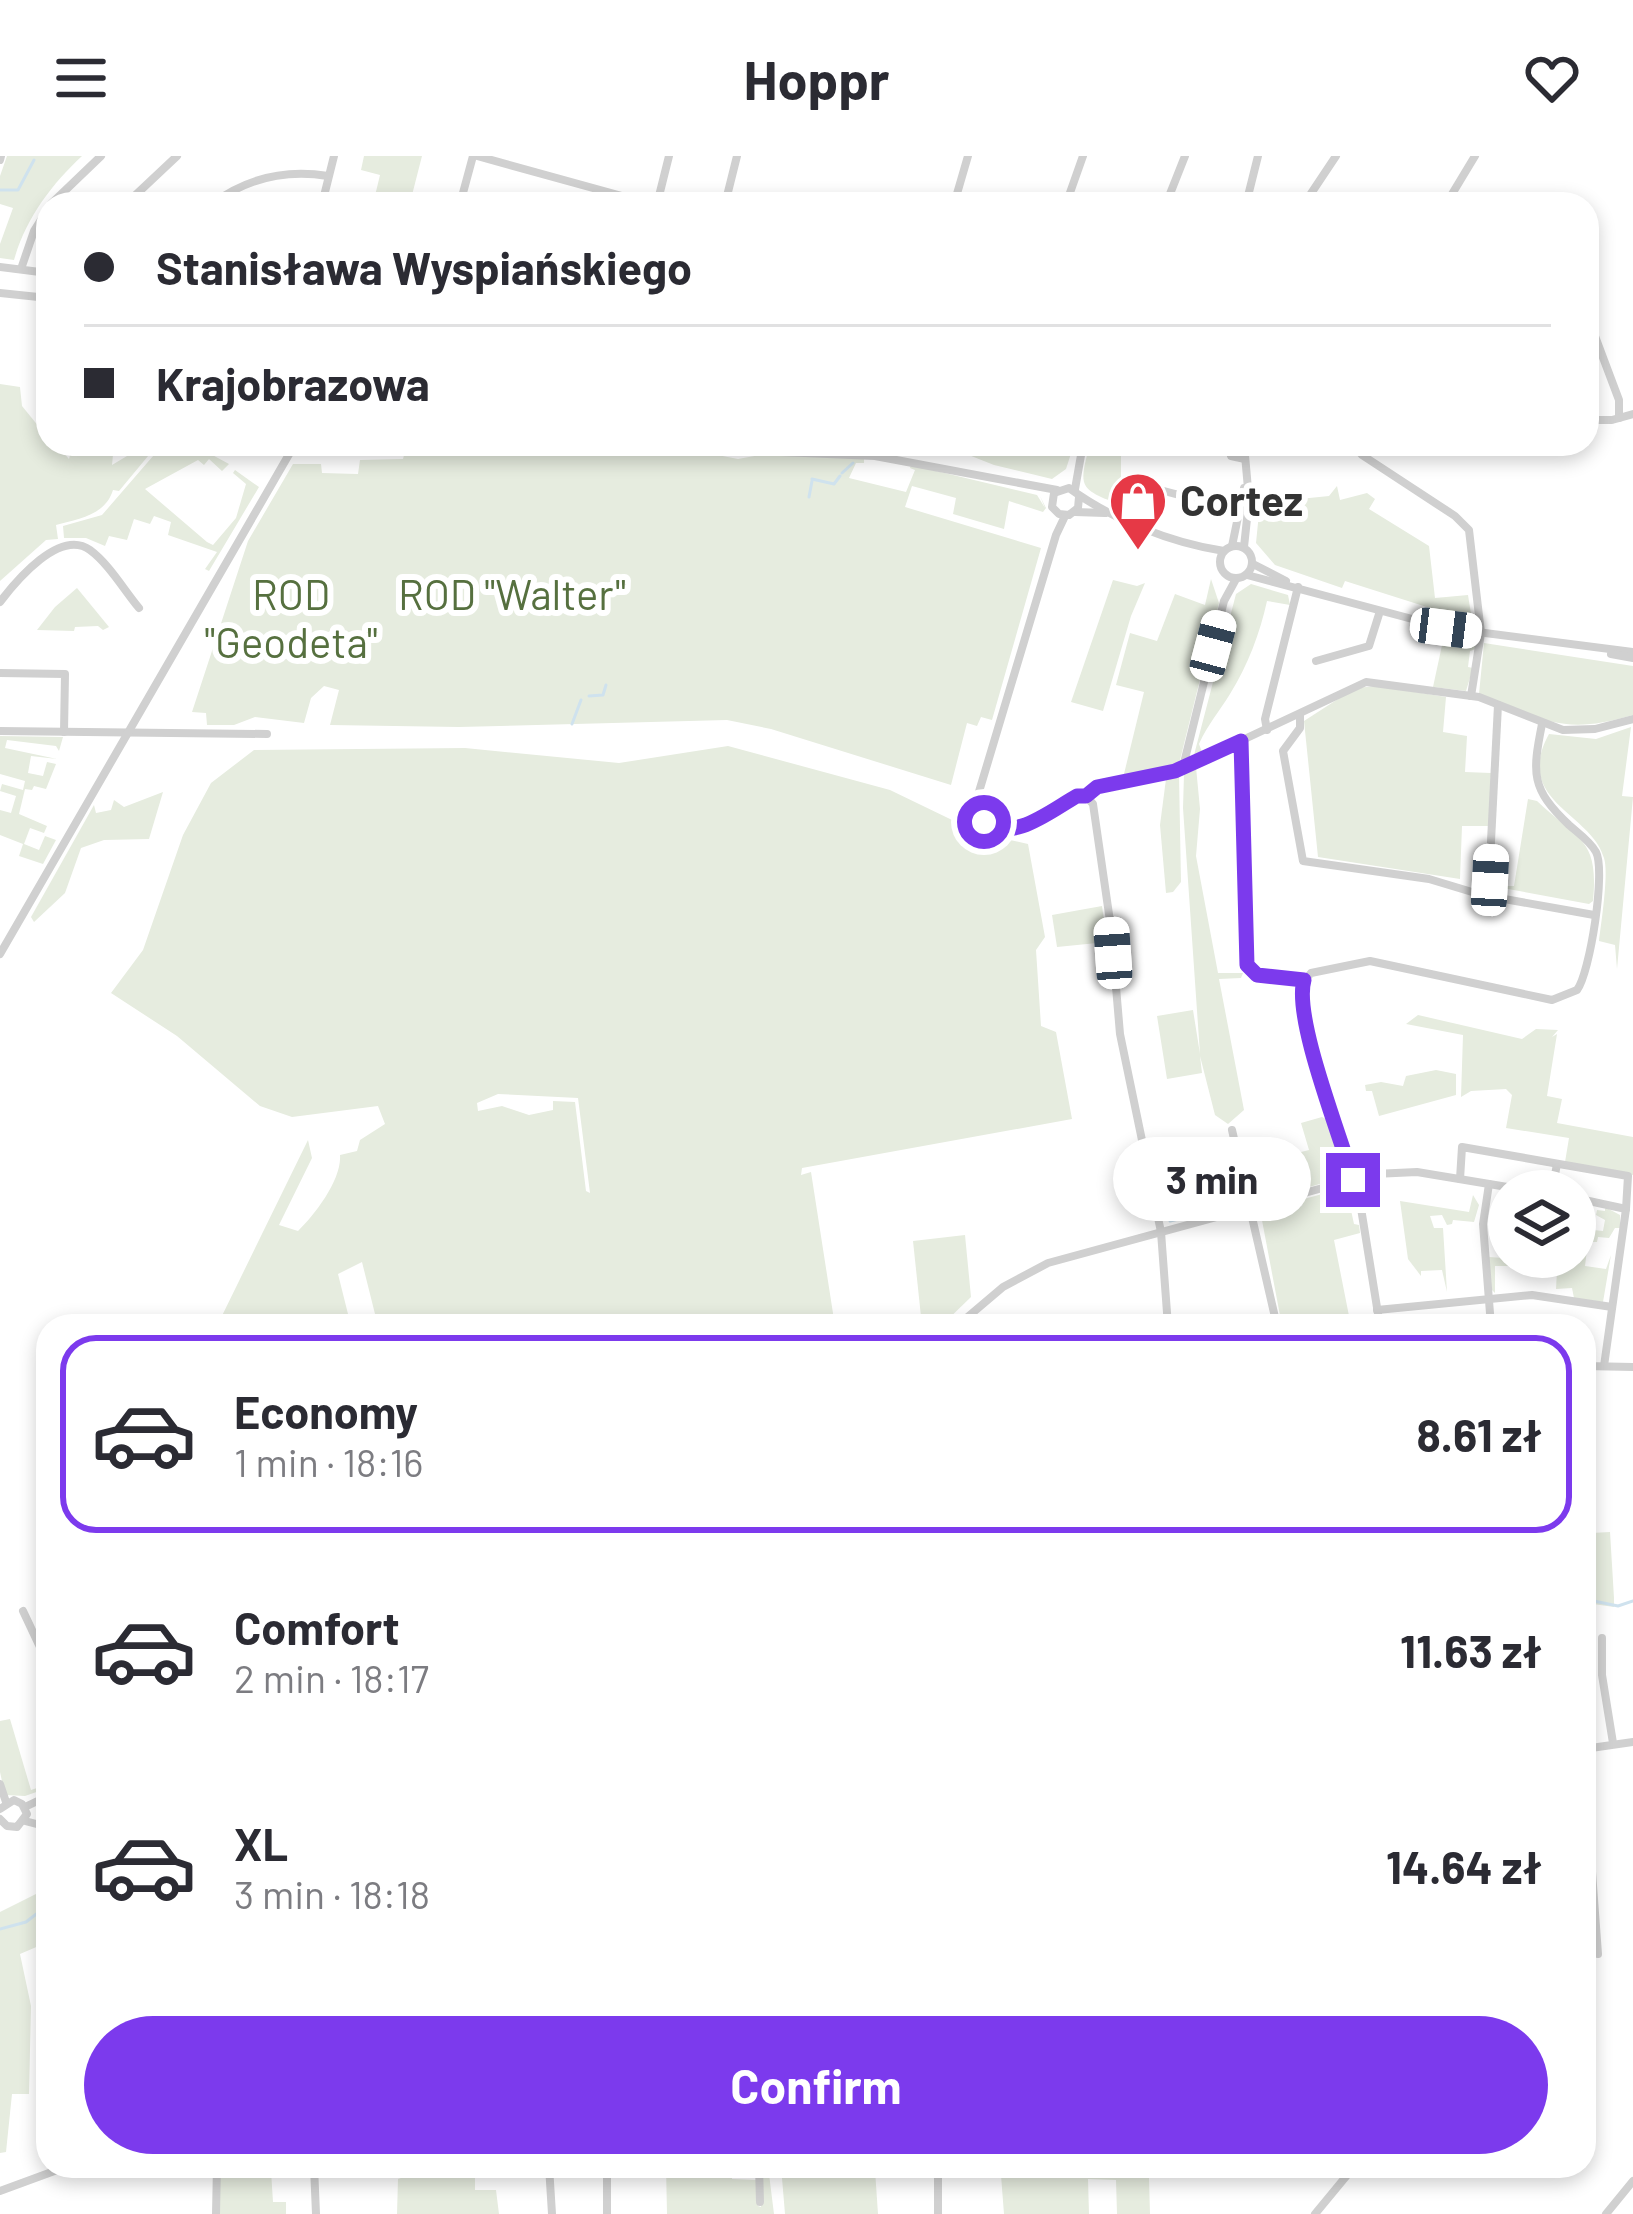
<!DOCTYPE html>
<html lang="en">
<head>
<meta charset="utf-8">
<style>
	body { margin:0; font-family:Barlow,sans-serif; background:#f2f2f3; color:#2b2b33; height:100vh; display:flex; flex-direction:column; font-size:45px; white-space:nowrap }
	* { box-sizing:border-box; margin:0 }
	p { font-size:39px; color:#7c7c81 }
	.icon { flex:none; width:66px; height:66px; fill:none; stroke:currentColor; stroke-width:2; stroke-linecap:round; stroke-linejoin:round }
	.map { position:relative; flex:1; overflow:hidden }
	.drawer { position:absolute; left:36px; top:1158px; width:1560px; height:864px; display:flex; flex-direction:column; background:#fff; border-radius:36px; box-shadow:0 6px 18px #0003 }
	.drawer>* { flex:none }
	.top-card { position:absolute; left:36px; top:36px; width:1563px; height:264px; border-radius:36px; box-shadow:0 6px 18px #0003; display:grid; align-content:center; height:264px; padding:0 48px; background:#fff }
	.buttons { position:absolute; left:1488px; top:1014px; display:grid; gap:24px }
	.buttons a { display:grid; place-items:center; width:108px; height:108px; border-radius:50%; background:#fff; box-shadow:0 6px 18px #0003; font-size:60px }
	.end { position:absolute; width:54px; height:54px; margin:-27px; border:15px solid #7c3aed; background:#fff; box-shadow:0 0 0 6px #fff }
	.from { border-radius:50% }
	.bubble { position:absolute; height:84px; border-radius:42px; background:#fff; box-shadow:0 6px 18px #0003; font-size:39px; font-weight:700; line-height:84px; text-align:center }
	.car { position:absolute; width:36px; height:72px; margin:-36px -18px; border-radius:15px; box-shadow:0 0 9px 3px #0007; background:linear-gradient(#fff 24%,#345 0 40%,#fff 0 76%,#345 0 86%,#fff 0) }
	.top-card b { display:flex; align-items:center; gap:42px; height:114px; font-size:45px }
	.top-card b+b { border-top:3px solid #e1e1e2 }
	.top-card i { width:30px; height:30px; background:#2b2b33 }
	ul { padding:21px 0 0; list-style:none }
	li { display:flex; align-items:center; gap:36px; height:198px; margin:0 24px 18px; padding:0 24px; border:6px solid transparent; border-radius:36px }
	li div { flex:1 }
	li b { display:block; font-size:45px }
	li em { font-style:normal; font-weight:700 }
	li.active { border-color:#7c3aed }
	li>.icon { width:108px; height:108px; stroke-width:1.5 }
	.primary-button { display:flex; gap:24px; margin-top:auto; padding:24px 48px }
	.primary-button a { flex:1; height:138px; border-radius:72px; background:#7c3aed; color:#fff; font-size:48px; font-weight:700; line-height:138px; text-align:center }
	header { display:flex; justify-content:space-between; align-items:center; height:156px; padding:0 48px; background:#fff; font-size:54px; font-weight:700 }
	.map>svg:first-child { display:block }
	.green { fill:#e6ecdf; fill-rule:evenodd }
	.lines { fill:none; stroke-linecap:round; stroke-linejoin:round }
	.stream { stroke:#cfe2ee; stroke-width:3 }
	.minor { stroke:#d0d0d0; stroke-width:8 }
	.route { stroke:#7c3aed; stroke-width:15 }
	.labels { text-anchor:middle; stroke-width:12; stroke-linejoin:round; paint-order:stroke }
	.poi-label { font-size:42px; font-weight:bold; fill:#333; stroke:#fff; text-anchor:start }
	.park-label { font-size:42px; fill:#56703f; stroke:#fff }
</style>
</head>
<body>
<header><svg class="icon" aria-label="menu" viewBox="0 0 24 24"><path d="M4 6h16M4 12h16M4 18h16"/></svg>Hoppr<svg class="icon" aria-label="heart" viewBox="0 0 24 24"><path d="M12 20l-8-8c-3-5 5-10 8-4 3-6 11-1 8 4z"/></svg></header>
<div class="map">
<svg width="1633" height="2058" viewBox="0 0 1633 2058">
	<rect width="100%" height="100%" fill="#fff"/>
	<!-- green -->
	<g class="green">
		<path d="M 7,0 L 82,0 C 51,29 26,62 14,104 L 0,102 L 0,88 L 13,52 L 0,48 L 0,20 Z"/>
		<path d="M 364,0 L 422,0 L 411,43 L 418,48 L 373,48 L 380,19 L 361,14 Z"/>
		<path d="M 0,228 L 20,231 L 22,250 L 48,282 L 48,288 L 62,288 L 62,295 L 69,303 L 73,288 L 114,288 L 112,309 L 147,288 L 158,288 L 119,335 L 113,334 C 105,360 77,363 56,369 L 58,383 L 46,384 L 0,425 Z"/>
		<path d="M 407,288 L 574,288 L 702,296 L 738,303 L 765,298 L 864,302 L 864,307 L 856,307 L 849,322 L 906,336 L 915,314 L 910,312 L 911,309 L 1037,339 L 1045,352 L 1040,340 L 1053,366 L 1046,352 L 1043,356 L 1009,345 L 1004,373 L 953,358 L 956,342 L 912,330 L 905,351 L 1041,392 L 992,564 L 981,561 L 977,570 L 967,567 L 951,629 L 771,573 L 727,564 L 459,571 L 330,569 L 339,534 L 324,530 L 311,542 L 304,567 L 255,561 L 234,569 L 207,569 L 206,557 L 192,556 L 248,385 L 293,308 L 321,308 L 322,317 L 358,318 L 360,304 L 403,303 Z"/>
		<path d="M 941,288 L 1074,288 L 1066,313 L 1052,323 L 994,309 Z"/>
		<path d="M 1090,288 L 1121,288 L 1121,349 C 1079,333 1078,332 1090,288 Z"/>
		<path d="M 194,289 L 229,308 L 222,315 L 209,303 L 204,309 L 198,304 L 145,333 L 207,386 L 213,389 L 236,362 L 246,328 L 233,317 L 235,314 L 259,331 L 209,415 L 205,413 L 217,396 L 168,379 L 171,366 L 154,360 L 150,368 L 134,363 L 127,384 L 109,380 L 105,390 L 86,382 L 64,382 L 63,370 L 102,359 L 160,292 L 174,295 L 176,290 Z"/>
		<path d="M 1337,330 L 1340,344 L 1367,337 L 1375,343 L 1369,353 L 1429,390 L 1435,442 L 1468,439 L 1471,458 L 1430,452 L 1345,425 L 1342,432 L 1275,409 L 1256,387 L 1260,347 L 1329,340 Z"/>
		<path d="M 1211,423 L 1219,447 L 1180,604 L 1175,610 L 1123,622 L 1144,536 L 1116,529 L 1130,477 L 1157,485 L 1175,438 L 1205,449 Z"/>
		<path d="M 1113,424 L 1137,430 L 1145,427 L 1131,460 L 1103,555 L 1071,546 Z"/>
		<path d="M 1251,428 L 1288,439 L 1290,449 L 1267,445 C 1260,477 1248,509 1230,538 C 1219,556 1208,568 1199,588 L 1202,596 L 1194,599 L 1236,438 Z"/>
		<path d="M 77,432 L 109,471 L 103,474 L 98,470 L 75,471 L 74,475 L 37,474 L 55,451 Z"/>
		<path d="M 1444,480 L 1476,486 L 1476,493 L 1470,495 L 1468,511 L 1473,512 L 1466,535 L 1433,531 Z"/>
		<path d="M 1484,487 L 1633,510 L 1633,559 C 1563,580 1544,564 1479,538 Z"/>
		<path d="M 1378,530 L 1446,541 L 1443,576 L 1467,580 L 1465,616 L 1491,617 L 1489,670 L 1462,670 L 1460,723 L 1318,701 L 1304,565 L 1355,532 Z"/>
		<path d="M 1631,571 L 1622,640 L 1633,641 L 1617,813 L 1615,789 L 1599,785 C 1601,768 1609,717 1604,702 C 1592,657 1512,645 1549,578 L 1596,583 Z"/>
		<path d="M 0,580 L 63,581 L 59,595 L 56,590 L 7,584 L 5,592 L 57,603 L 31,600 L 28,617 L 43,620 L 47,606 L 56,608 L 46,633 L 34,630 L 32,634 L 25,633 L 19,658 L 47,670 L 44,677 L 30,672 L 24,688 L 39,694 L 45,680 L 56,684 L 43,708 L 19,700 L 23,688 L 0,679 L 0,654 L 11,657 L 16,640 L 0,635 L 2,628 L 23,634 L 25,625 L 0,618 Z"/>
		<path d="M 728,590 L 890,634 L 979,677 L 1028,688 L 1045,781 L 1036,794 L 1041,870 L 1056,876 L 1072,963 L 802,1012 L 801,1019 L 811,1016 L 835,1170 L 378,1170 L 362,1106 L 338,1118 L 351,1170 L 259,1170 L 253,1158 L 236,1170 L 217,1170 L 308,984 L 312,1002 L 279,1069 L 298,1075 C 315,1059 342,1023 340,999 L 357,995 L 360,984 L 385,968 L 378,950 L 292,961 L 260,950 L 177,880 L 111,837 L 143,794 L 183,679 L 211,627 L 254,594 L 465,592 L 619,607 ZM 498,938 L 578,942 L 590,1037 L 586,1035 L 575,946 L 553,945 L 553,954 L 529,959 L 502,950 L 478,955 L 477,947 Z"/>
		<path d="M 1196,611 L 1200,653 L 1196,700 L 1218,817 L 1243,817 L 1241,822 L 1219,823 L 1244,954 L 1228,968 L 1215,959 L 1200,900 L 1202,917 L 1167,923 L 1157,860 L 1193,854 L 1200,898 L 1183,652 L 1184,618 Z"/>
		<path d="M 1179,620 L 1181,726 L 1173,736 L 1166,737 L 1160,669 L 1166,623 Z"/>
		<path d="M 163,636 L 149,683 L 104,684 L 81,692 L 65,737 L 34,766 L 31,761 L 94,649 L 96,657 L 111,654 L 114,644 L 124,651 Z"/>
		<path d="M 1528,643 L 1537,645 C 1579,685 1599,682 1593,745 L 1589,748 L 1492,730 L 1514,730 Z"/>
		<path d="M 1102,750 L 1107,786 L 1057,791 L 1052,759 Z"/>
		<path d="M 1418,859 L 1522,883 L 1536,873 L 1558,874 L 1552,881 L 1557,878 L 1547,940 L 1562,943 L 1557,967 L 1633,981 L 1633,1019 L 1565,1006 L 1569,982 L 1506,972 L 1512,939 L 1506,933 L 1471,935 L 1461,941 L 1463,879 L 1406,868 Z"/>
		<path d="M 1436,914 L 1456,918 L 1456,939 L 1379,960 L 1372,935 L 1366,935 L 1365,929 L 1381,926 L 1403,930 L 1406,920 Z"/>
		<path d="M 1322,961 L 1328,964 L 1343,1013 L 1340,1022 L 1258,1046 L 1252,1026 L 1267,1027 L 1265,1012 L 1294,1005 L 1293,998 L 1309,994 L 1301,967 Z"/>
		<path d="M 1344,1032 L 1353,1038 L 1349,1045 L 1354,1068 L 1359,1069 L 1360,1077 L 1334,1084 L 1351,1170 L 1282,1170 L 1261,1059 L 1290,1047 L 1295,1052 L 1302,1050 L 1304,1043 Z"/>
		<path d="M 1473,1039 L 1479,1049 L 1474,1066 L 1453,1064 L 1452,1068 L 1447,1069 L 1442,1059 L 1430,1060 L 1434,1072 L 1443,1072 L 1447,1136 L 1442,1114 L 1421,1115 L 1421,1120 L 1408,1103 L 1400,1045 L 1469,1056 Z"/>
		<path d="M 1605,1051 L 1620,1059 L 1620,1072 L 1615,1072 L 1609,1082 L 1598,1081 L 1597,1086 L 1588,1086 L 1585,1110 L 1606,1113 L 1611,1099 L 1603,1146 L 1574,1142 L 1572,1132 L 1556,1133 L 1557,1115 L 1545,1116 L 1545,1110 L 1495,1110 L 1495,1137 L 1490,1132 L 1489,1101 L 1532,1104 L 1575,1101 L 1575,1072 L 1603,1075 L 1605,1064 L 1596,1059 L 1597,1054 L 1605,1055 Z"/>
		<path d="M 965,1079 L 971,1141 L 941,1170 L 922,1170 L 913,1085 Z"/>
		<path d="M 1584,1305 L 1592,1377 L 1610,1376 L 1614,1442 L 1614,1451 L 1593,1448 L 1584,1457 Z"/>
		<path d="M 10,1563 L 31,1634 L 43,1630 L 45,1633 L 25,1640 L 5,1639 L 0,1616 L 0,1565 Z"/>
		<path d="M 48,1732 L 48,1831 L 41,1789 L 20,1798 L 31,1850 L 29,1938 L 12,1938 L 6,1996 L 0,1997 L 0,1756 Z"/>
		<path d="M 219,2010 L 267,2010 L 271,2015 L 273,2046 L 286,2046 L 286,2058 L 217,2058 Z"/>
		<path d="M 435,2010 L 452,2010 L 453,2017 L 475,2010 L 475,2034 L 496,2034 L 499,2058 L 397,2058 L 398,2023 Z"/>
		<path d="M 666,2010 L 732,2010 L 732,2023 L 757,2024 L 758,2050 L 761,2051 L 761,2010 L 768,2010 L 774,2058 L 667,2058 Z"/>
		<path d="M 781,2010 L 869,2010 L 875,2014 L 878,2058 L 785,2058 Z"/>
		<path d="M 1046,2010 L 1125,2010 L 1125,2021 L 1149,2022 L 1150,2058 L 1117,2058 L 1116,2024 L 1088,2023 L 1089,2058 L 1004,2058 L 1001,2019 L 1045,2018 Z"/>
	</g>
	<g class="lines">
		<!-- stream -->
		<g class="stream">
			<path d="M 0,34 L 18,34 L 34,4"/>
			<path d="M 842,317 L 853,307"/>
			<path d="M 812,323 L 834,328 L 840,320"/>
			<path d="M 809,341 L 812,325"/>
			<path d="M 589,540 L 603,539 L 606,529"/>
			<path d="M 572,568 L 581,544"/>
			<path d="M 1170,1065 L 1192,1060"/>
			<path d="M 1584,1454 L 1594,1445 L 1618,1450 L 1633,1445"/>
			<path d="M 0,1773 L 26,1766 L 48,1749"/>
		</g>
		<!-- minor -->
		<g class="minor">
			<path d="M 477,0 L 651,48"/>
			<path d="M 0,4 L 1,0"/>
			<path d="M 51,48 L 101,0"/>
			<path d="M 126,48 L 177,0"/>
			<path d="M 212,48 C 247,22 285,13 328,20"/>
			<path d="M 322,48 L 334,0"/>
			<path d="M 460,48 L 473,0"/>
			<path d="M 657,48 L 669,0"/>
			<path d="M 725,48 L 737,0"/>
			<path d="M 954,48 L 968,0"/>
			<path d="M 1066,48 L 1083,0"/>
			<path d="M 1166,48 L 1185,0"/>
			<path d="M 1246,48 L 1258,0"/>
			<path d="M 1304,48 L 1336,0"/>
			<path d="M 1446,48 L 1475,0"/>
			<path d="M 0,111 L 48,117"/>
			<path d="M 21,113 L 34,75 L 48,53"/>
			<path d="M 0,137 L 48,142"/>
			<path d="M 1587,159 L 1619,244 L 1619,262"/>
			<path d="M 1587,264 L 1612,264 L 1633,258"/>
			<path d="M 597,288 L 875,300 L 1057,334"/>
			<path d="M 1228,288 L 1231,300 L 1245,303"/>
			<path d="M 1244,288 L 1249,344 L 1244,391"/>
			<path d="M 1353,288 L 1362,299 L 1455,360 L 1469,374 L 1481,477 L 1471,540"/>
			<path d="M 1075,333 L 1083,288"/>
			<path d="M 1164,335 L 1240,355"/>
			<path d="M 1079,341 L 1078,352 L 1069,359 L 1059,358 L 1052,351 L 1054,337 L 1069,332 C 1111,363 1171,387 1224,395"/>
			<path d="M 1075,356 L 1105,357"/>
			<path d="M 1065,360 L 1056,379 L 978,639 L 979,658 L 996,674 L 1016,672 L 1077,640 L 1086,640 L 1097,631 L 1183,612 L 1366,526 L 1479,541 L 1563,574 L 1595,573 L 1633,563"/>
			<circle cx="1236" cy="406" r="16"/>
			<path d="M 1232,390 L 1244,332"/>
			<path d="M 1253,408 L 1286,425"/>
			<path d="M 1247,419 L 1446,472 L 1633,496"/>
			<path d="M 0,446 C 16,425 60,372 90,394 C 109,408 124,434 139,452"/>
			<path d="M 1611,498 L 1633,502"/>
			<path d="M 1316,505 L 1369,490 L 1380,455"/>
			<path d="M 0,517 L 65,518 L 64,576"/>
			<path d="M 1300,558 L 1300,572 L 1283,595 L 1303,705 L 1429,723 L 1482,739 L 1594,759"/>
			<path d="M 1267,574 L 1265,563 L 1298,431"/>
			<path d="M 0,575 L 267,578"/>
			<path d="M 1241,585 L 1247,809 L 1257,819 L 1303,823"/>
			<path d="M 1183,611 L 1224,445 L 1236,423"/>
			<path d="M 1086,640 L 1093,648 L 1111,772 L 1120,878 L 1161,1076 L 1168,1170"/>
			<path d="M 1489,724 L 1498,549"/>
			<path d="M 0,798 L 295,288"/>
			<path d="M 1232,974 L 1277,1170"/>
			<path d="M 1460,1023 L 1462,991 L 1628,1020 L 1626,1053"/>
			<path d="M 1489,1028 L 1483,1068 L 1491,1170"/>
			<path d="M 1552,1035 L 1557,1008"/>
			<path d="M 1575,1042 L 1626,1053 L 1604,1210"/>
			<path d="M 1377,1154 L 1532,1139 L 1612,1151"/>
			<path d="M 957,1170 L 1003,1131 L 1048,1107 L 1374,1018 L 1417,1016 L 1531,1035"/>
			<path d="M 1380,1170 L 1360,1046 L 1311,882 L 1301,829 L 1311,817 L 1370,805 L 1552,844 L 1577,834 C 1590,817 1606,715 1596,696 C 1590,685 1578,677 1569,669 C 1531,633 1532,618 1542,568"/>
			<path d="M 1584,1210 L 1633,1211"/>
			<path d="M 23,1455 L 48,1508"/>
			<path d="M 1602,1482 L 1602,1519 L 1613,1587"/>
			<path d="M 1584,1593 L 1633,1586"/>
			<path d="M 1584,1606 L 1598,1798"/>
			<path d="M 0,1628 L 6,1646"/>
			<path d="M 25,1651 L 48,1640"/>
			<path d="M 0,1653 L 14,1644 L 22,1648 L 27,1658 L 17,1671 L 7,1670 L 0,1663"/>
			<path d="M 25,1665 L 48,1671"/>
			<path d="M 270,2010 L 270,2013"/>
			<path d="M 314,2010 L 316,2058"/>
			<path d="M 549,2010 L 552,2058"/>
			<path d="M 607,2010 L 607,2058"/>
			<path d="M 759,2010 L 760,2046"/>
			<path d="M 938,2010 L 938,2058"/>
			<path d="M 999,2010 L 999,2011"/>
			<path d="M 1043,2010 L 1043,2011"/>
			<path d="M 0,2035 L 68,2010"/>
			<path d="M 216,2058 L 217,2010"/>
			<path d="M 1315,2058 L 1353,2012"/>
			<path d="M 1606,2058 L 1633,2025"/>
		</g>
	</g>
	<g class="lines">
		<!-- route -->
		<path class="route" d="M 984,666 C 1013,687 1050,655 1077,640 L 1086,640 L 1097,631 L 1175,615 L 1241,585 L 1247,809 L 1257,819 L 1304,824 C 1293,862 1341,981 1353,1024"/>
	</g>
	<!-- icons -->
	<defs>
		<symbol id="shop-pin" viewBox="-11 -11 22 30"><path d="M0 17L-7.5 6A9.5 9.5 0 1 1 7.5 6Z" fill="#e63946" stroke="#fff"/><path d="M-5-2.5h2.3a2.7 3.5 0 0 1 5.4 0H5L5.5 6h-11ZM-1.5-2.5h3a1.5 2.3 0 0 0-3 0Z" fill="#fff"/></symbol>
	</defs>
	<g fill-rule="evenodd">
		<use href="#shop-pin" x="1105" y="312" width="66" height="90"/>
	</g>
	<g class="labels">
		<!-- poi labels -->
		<g class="poi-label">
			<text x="1180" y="360">Cortez</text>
		</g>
		<!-- park labels -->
		<g class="park-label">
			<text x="291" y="454">ROD<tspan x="291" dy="48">"Geodeta"</tspan></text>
			<text x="512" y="454">ROD "Walter"</text>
		</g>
	</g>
</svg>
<div class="buttons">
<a><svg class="icon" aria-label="layers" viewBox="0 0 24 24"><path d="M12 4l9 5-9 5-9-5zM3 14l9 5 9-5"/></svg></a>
</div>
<i class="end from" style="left:984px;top:666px"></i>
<i class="end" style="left:1353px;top:1024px"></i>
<div class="bubble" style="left:1113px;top:981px;width:198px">3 min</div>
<i class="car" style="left:1446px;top:472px;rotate:97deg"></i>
<i class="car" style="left:1213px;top:490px;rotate:15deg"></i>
<i class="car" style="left:1490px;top:724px;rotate:3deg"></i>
<i class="car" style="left:1113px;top:797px;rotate:356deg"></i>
<div class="top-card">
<b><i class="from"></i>Stanisława Wyspiańskiego</b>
<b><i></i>Krajobrazowa</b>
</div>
<section class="drawer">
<ul>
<li class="active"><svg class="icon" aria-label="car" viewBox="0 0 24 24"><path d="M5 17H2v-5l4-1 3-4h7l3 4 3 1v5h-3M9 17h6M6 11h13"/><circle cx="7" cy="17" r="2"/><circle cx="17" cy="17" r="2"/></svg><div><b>Economy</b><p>1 min · 18:16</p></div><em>8.61 zł</em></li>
<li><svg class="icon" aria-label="car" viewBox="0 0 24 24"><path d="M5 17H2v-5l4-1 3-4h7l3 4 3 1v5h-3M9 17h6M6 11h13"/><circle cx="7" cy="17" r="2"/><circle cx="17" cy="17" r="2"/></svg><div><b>Comfort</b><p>2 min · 18:17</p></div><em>11.63 zł</em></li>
<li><svg class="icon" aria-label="car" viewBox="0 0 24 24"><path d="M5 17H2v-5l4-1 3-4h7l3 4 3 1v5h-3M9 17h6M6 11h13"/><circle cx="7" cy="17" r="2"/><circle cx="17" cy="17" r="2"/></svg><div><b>XL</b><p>3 min · 18:18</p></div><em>14.64 zł</em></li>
</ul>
<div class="primary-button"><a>Confirm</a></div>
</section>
</div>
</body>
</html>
